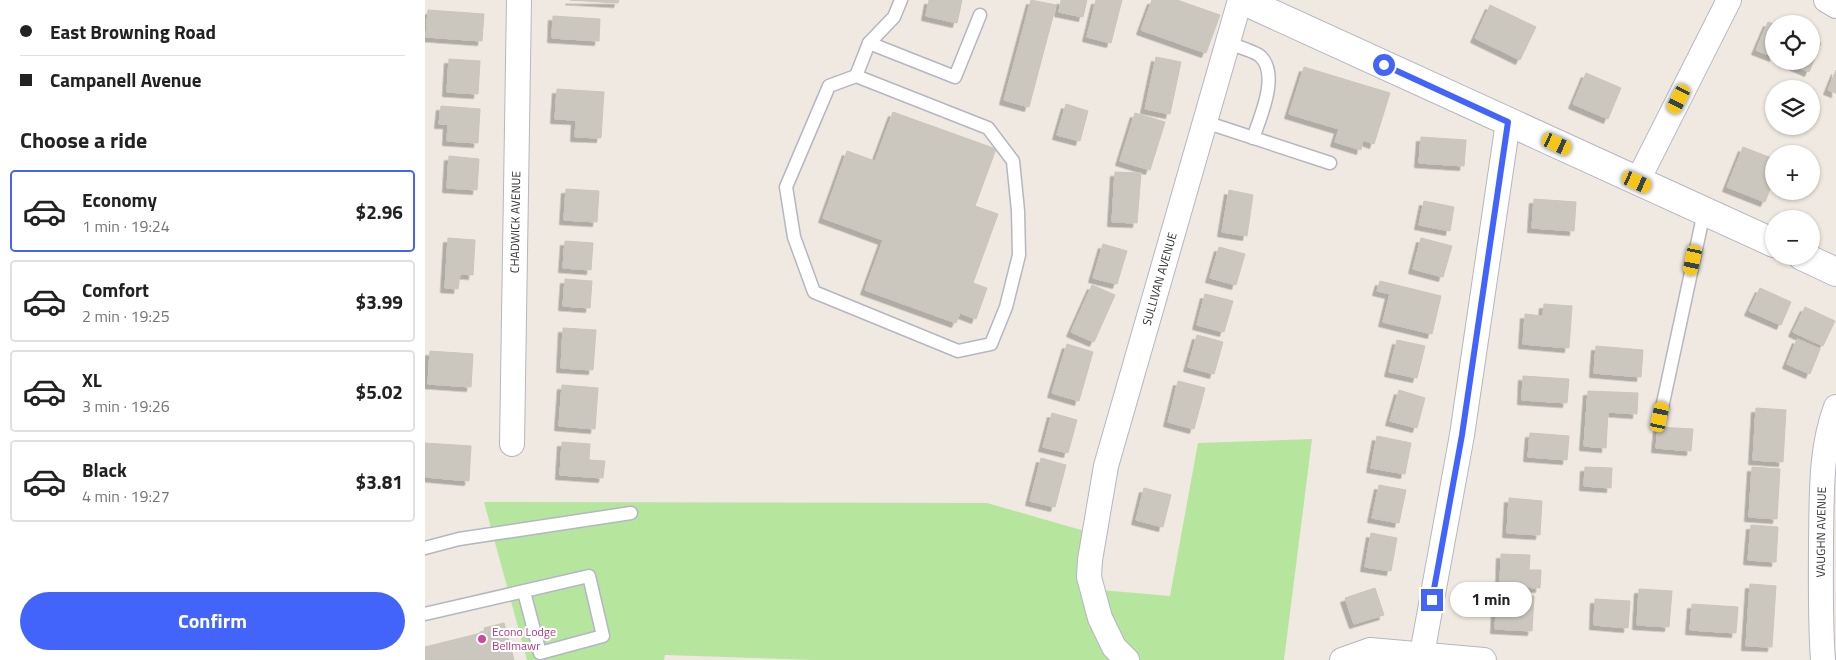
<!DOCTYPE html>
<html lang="en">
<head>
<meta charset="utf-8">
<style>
	body { margin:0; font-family:"Titillium Web",sans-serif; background:#f2f2f2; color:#222; height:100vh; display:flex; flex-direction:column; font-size:19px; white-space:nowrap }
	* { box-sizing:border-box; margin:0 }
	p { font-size:16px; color:#767676 }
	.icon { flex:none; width:28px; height:28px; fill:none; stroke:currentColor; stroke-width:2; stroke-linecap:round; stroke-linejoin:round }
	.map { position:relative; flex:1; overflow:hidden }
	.details { display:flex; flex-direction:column; background:#fff; width:425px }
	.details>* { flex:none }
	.banner { display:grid; align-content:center; height:110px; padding:0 20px; background:#fff }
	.fabs { position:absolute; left:1340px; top:15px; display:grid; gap:10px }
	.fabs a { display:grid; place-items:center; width:55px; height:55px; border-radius:50%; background:#fff; box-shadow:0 1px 4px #0004; font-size:25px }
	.end { position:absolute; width:22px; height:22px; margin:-11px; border:6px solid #4264fb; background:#fff; box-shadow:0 0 0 2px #fff }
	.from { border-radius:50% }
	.bubble { position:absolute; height:35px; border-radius:18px; background:#fff; box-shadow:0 1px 4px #0004; font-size:16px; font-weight:700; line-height:35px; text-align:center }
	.car { position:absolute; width:15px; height:30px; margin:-15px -8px; border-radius:6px; box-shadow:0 0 4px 1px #0007; background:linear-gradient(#f5c518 24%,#345 0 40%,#f5c518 0 76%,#345 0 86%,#f5c518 0) }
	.banner b { display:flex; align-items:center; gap:18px; height:48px; font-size:19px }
	.banner b+b { border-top:1px solid #e0e0e0 }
	.banner i { width:12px; height:12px; background:#222 }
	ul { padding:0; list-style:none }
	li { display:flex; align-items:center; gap:15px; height:82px; margin:0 10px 8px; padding:0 10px; border:2px solid #e0e0e0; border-radius:5px }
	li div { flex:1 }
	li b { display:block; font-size:19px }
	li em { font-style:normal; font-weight:700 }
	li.active { border-color:#4264fb }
	li>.icon { width:45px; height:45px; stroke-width:1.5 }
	h2 { padding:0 20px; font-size:22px; line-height:60px }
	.action { display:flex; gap:10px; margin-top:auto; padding:10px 20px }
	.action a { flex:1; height:58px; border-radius:30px; background:#4264fb; color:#fff; font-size:20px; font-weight:700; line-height:58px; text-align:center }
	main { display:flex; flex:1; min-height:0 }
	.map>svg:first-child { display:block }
	.green { fill:#b6e59e }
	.building { fill:#cbc7bf; stroke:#cbc5ba; filter:url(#shadow) }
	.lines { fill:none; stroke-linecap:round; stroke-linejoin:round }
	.service-casing { stroke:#b4b7c1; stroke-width:15 }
	.minor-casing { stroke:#b4b7c1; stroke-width:26 }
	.secondary-casing { stroke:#b4b7c1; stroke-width:30 }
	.service { stroke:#fff; stroke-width:12 }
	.minor { stroke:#fff; stroke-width:24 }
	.secondary { stroke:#fff; stroke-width:28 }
	.route { stroke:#4264fb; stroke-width:6 }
	.hotel-dot { fill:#d1479c; stroke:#fff; stroke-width:2 }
	.labels { text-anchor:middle; stroke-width:4; stroke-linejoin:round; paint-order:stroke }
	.street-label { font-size:12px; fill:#2e2e2e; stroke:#fff }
	.hotel-label { font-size:12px; fill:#b23c85; stroke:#fff; text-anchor:start }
</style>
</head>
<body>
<main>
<section class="details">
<div class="banner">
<b><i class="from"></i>East Browning Road</b>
<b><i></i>Campanell Avenue</b>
</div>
<h2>Choose a ride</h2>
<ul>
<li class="active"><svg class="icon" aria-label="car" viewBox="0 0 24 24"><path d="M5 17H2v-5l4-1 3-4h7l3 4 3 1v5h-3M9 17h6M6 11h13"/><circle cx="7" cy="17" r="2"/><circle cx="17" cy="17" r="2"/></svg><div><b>Economy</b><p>1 min · 19:24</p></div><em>$2.96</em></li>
<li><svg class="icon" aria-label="car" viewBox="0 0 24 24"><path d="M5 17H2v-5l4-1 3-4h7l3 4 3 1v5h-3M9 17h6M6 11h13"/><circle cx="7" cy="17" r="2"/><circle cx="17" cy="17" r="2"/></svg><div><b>Comfort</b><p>2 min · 19:25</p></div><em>$3.99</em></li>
<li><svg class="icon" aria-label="car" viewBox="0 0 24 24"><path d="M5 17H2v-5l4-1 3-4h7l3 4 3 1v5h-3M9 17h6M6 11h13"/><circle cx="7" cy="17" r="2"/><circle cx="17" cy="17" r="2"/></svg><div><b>XL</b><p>3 min · 19:26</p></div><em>$5.02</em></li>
<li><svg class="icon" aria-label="car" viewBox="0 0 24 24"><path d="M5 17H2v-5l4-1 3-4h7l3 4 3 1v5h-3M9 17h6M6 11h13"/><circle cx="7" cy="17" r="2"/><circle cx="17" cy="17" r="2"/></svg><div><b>Black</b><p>4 min · 19:27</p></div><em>$3.81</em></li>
</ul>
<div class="action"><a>Confirm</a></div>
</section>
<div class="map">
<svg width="1411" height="660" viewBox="0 0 1411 660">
	<defs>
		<filter id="shadow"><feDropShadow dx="-4.5" dy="4.5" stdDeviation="0" flood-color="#0004"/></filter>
	</defs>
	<rect width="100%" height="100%" fill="#efe9e1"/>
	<!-- green -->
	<path class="green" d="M 887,439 L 859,660 L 389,660 L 240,655 L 239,660 L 102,660 L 59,502 L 562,503 L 670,534 L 664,589 L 745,596 L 773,443 Z"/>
	<!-- building -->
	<g class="building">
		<path d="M 145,0 L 194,0 L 193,3 Z"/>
		<path d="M 504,0 L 537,0 L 532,23 L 501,16 Z"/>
		<path d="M 606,0 L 631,5 L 604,107 L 579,100 Z"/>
		<path d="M 636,0 L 662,0 L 658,17 L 634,12 Z"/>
		<path d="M 671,0 L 697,0 L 686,43 L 662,37 Z"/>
		<path d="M 727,0 L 752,0 L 795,15 L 781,53 L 716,30 Z"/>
		<path d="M 1065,5 L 1111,27 L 1095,60 L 1050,38 Z"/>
		<path d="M 3,10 L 59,14 L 57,41 L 1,37 Z"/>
		<path d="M 128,16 L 175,19 L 174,41 L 127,38 Z"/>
		<path d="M 1343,22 L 1349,24 L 1349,57 L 1331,50 Z"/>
		<path d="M 1386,39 L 1396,43 L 1384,72 L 1359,61 L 1386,61 Z"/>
		<path d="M 731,57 L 756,62 L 745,114 L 720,109 Z"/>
		<path d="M 24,59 L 55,61 L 53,94 L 22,92 Z"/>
		<path d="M 879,67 L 965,93 L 949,144 L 938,140 L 936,150 L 910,142 L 914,129 L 864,114 Z"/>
		<path d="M 1411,70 L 1411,93 L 1403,90 Z"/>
		<path d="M 1161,73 L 1196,88 L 1183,119 L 1148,104 Z"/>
		<path d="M 132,89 L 179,92 L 176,138 L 150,137 L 151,120 L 130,119 Z"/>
		<path d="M 641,104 L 663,111 L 655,141 L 632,135 Z"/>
		<path d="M 16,106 L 55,109 L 53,143 L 22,141 L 23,124 L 14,124 Z"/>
		<path d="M 468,112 L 571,149 L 550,206 L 573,214 L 548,283 L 562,288 L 551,319 L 535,313 L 531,323 L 440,290 L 458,240 L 398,218 L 422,151 L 450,161 Z"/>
		<path d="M 710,113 L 740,122 L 725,170 L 695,161 Z"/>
		<path d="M 996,137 L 1041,140 L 1039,166 L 994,163 Z"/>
		<path d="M 1318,147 L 1349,159 L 1349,179 L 1340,202 L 1302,187 Z"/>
		<path d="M 24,156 L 54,159 L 52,190 L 22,188 Z"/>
		<path d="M 690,172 L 716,173 L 712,223 L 687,222 Z"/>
		<path d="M 141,189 L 174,191 L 172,222 L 139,220 Z"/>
		<path d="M 804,190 L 828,195 L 822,236 L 797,232 Z"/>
		<path d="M 1109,199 L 1151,202 L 1149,231 L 1107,228 Z"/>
		<path d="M 999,201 L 1029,207 L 1025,231 L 994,225 Z"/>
		<path d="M 23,238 L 50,240 L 48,275 L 35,274 L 33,289 L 20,288 Z"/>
		<path d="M 996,238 L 1027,246 L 1018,277 L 988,269 Z"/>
		<path d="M 140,241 L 168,243 L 166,270 L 138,268 Z"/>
		<path d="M 678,244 L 702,251 L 692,284 L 668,278 Z"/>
		<path d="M 794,247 L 820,254 L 811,285 L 785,278 Z"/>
		<path d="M 140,279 L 167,281 L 165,308 L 138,306 Z"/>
		<path d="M 955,281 L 1016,296 L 1007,334 L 958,322 L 965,294 L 952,291 Z"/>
		<path d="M 667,285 L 690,295 L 669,342 L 646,332 Z"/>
		<path d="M 1335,288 L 1366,302 L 1356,325 L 1324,311 Z"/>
		<path d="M 780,294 L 808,301 L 799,332 L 772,325 Z"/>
		<path d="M 1119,304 L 1147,306 L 1144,348 L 1098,344 L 1100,314 L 1118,316 Z"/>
		<path d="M 1380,307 L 1410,321 L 1398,346 L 1368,332 Z"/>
		<path d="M 138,328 L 171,330 L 168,370 L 136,368 Z"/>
		<path d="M 772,335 L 798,342 L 789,374 L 763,367 Z"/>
		<path d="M 1372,339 L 1395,349 L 1385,374 L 1362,364 Z"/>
		<path d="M 972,340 L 1000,346 L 992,378 L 964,372 Z"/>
		<path d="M 642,344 L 668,352 L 654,401 L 627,393 Z"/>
		<path d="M 1171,346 L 1218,350 L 1216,377 L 1169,373 Z"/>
		<path d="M 5,351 L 48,354 L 46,387 L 3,384 Z"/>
		<path d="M 1098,376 L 1144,379 L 1142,403 L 1097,400 Z"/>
		<path d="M 753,381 L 780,388 L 769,429 L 743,422 Z"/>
		<path d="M 137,385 L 173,388 L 170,429 L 134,426 Z"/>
		<path d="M 974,390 L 1000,398 L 992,428 L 965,421 Z"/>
		<path d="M 1163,391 L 1213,393 L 1212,414 L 1183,412 L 1181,448 L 1159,446 Z"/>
		<path d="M 1331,408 L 1361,410 L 1358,462 L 1328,460 Z"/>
		<path d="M 627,413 L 652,420 L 643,453 L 618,447 Z"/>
		<path d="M 1233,427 L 1268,429 L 1266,451 L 1231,448 Z"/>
		<path d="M 1105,433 L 1144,436 L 1142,460 L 1103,457 Z"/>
		<path d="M 952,436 L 986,443 L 980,474 L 946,468 Z"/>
		<path d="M 137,442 L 165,444 L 164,460 L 180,461 L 178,478 L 135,475 Z"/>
		<path d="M 0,443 L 46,446 L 44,481 L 0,477 Z"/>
		<path d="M 616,458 L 641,465 L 630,507 L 605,501 Z"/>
		<path d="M 1160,467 L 1187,468 L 1186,488 L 1159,486 Z"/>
		<path d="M 1327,467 L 1355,469 L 1352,519 L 1324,517 Z"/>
		<path d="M 954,485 L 981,490 L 974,523 L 947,518 Z"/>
		<path d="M 719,488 L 746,495 L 738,527 L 711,520 Z"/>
		<path d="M 1084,498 L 1117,501 L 1115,535 L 1082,533 Z"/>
		<path d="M 1326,525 L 1353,527 L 1351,562 L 1323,560 Z"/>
		<path d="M 946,533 L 972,538 L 966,571 L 940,567 Z"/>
		<path d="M 1076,554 L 1105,555 L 1104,570 L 1116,570 L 1115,588 L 1075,586 Z"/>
		<path d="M 1325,584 L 1351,586 L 1347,647 L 1321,646 Z"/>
		<path d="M 950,588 L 959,615 L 929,624 L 920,598 Z"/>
		<path d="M 1214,589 L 1247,591 L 1244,627 L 1212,625 Z"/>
		<path d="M 1072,594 L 1109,596 L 1107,631 L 1070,629 Z"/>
		<path d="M 1170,599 L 1205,601 L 1203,628 L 1169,625 Z"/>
		<path d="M 1267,604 L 1313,607 L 1311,633 L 1265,630 Z"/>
		<path d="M 79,623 L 89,660 L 0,660 L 0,647 L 60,632 L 59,628 Z"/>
	</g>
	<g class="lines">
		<defs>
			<g id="service">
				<path d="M 444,43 L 530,77 L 555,15"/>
				<path d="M 803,43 C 811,46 829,51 835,56 C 855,74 835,118 828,138"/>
				<path d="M 431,76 L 563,128 L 588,161 L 593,211 L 594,255 L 581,307 L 566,344 L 533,351 L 389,292 L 369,237 L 361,187 L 404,86 L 431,76 L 444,43 L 469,17 L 476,0"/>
				<path d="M 780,122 L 905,163"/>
				<path d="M 1235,417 L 1279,212"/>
				<path d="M 0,548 L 34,539 L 206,513"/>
				<path d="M 0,614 L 164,576 L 178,636 L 115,653 L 99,592"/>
			</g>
			<g id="minor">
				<path d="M 1401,0 L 1411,6"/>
				<path d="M 1212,182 L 1304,0"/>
				<path id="s1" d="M 87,444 L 94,0"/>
				<path d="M 997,654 L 1037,435 L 1083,122"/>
				<path id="s2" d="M 702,660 L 689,647 L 675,618 L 664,577 L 665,560 L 681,466 L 815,0"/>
				<path d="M 917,660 L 945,650 L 1059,660"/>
				<path id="s3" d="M 1398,660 C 1395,620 1396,580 1396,540 C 1397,495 1395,450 1411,407"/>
			</g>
			<g id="secondary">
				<path d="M 817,0 L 1349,243"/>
				<path d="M 1377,256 L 1411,272"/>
			</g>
		</defs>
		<!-- service casing -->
		<use href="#service" class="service-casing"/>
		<!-- minor casing -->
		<use href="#minor" class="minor-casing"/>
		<!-- secondary casing -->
		<use href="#secondary" class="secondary-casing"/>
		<!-- service -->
		<use href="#service" class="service"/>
		<!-- minor -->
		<use href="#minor" class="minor"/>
		<!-- secondary -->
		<use href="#secondary" class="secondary"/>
	</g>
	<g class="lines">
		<!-- route -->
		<path class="route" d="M 959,65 L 1083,122 L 1037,435 L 1007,600"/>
	</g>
	<!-- markers -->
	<circle class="hotel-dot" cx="57" cy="639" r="5"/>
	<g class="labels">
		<!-- street labels -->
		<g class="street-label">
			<text dy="4" stroke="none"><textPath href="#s1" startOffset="222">CHADWICK AVENUE</textPath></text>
			<text dy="4" stroke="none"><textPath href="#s2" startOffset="400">SULLIVAN AVENUE</textPath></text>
			<text dy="4" stroke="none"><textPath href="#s3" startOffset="128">VAUGHN AVENUE</textPath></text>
		</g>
		<!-- hotel labels -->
		<g class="hotel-label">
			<text x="67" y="636">Econo Lodge<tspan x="67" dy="14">Bellmawr</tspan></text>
		</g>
	</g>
</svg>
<div class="fabs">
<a><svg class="icon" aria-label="locate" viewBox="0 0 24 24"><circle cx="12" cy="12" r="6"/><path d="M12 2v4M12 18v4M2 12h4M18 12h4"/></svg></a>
<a><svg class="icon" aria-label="layers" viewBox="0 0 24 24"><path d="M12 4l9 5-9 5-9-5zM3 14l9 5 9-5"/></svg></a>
<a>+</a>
<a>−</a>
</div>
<i class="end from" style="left:959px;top:65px"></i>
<i class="end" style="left:1007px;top:600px"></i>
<div class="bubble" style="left:1025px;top:582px;width:82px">1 min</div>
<i class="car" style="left:1254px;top:99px;rotate:207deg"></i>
<i class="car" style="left:1132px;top:144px;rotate:115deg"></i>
<i class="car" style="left:1212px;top:182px;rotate:114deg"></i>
<i class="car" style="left:1268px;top:260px;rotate:192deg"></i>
<i class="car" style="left:1235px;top:417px;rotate:12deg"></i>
</div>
</main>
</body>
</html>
